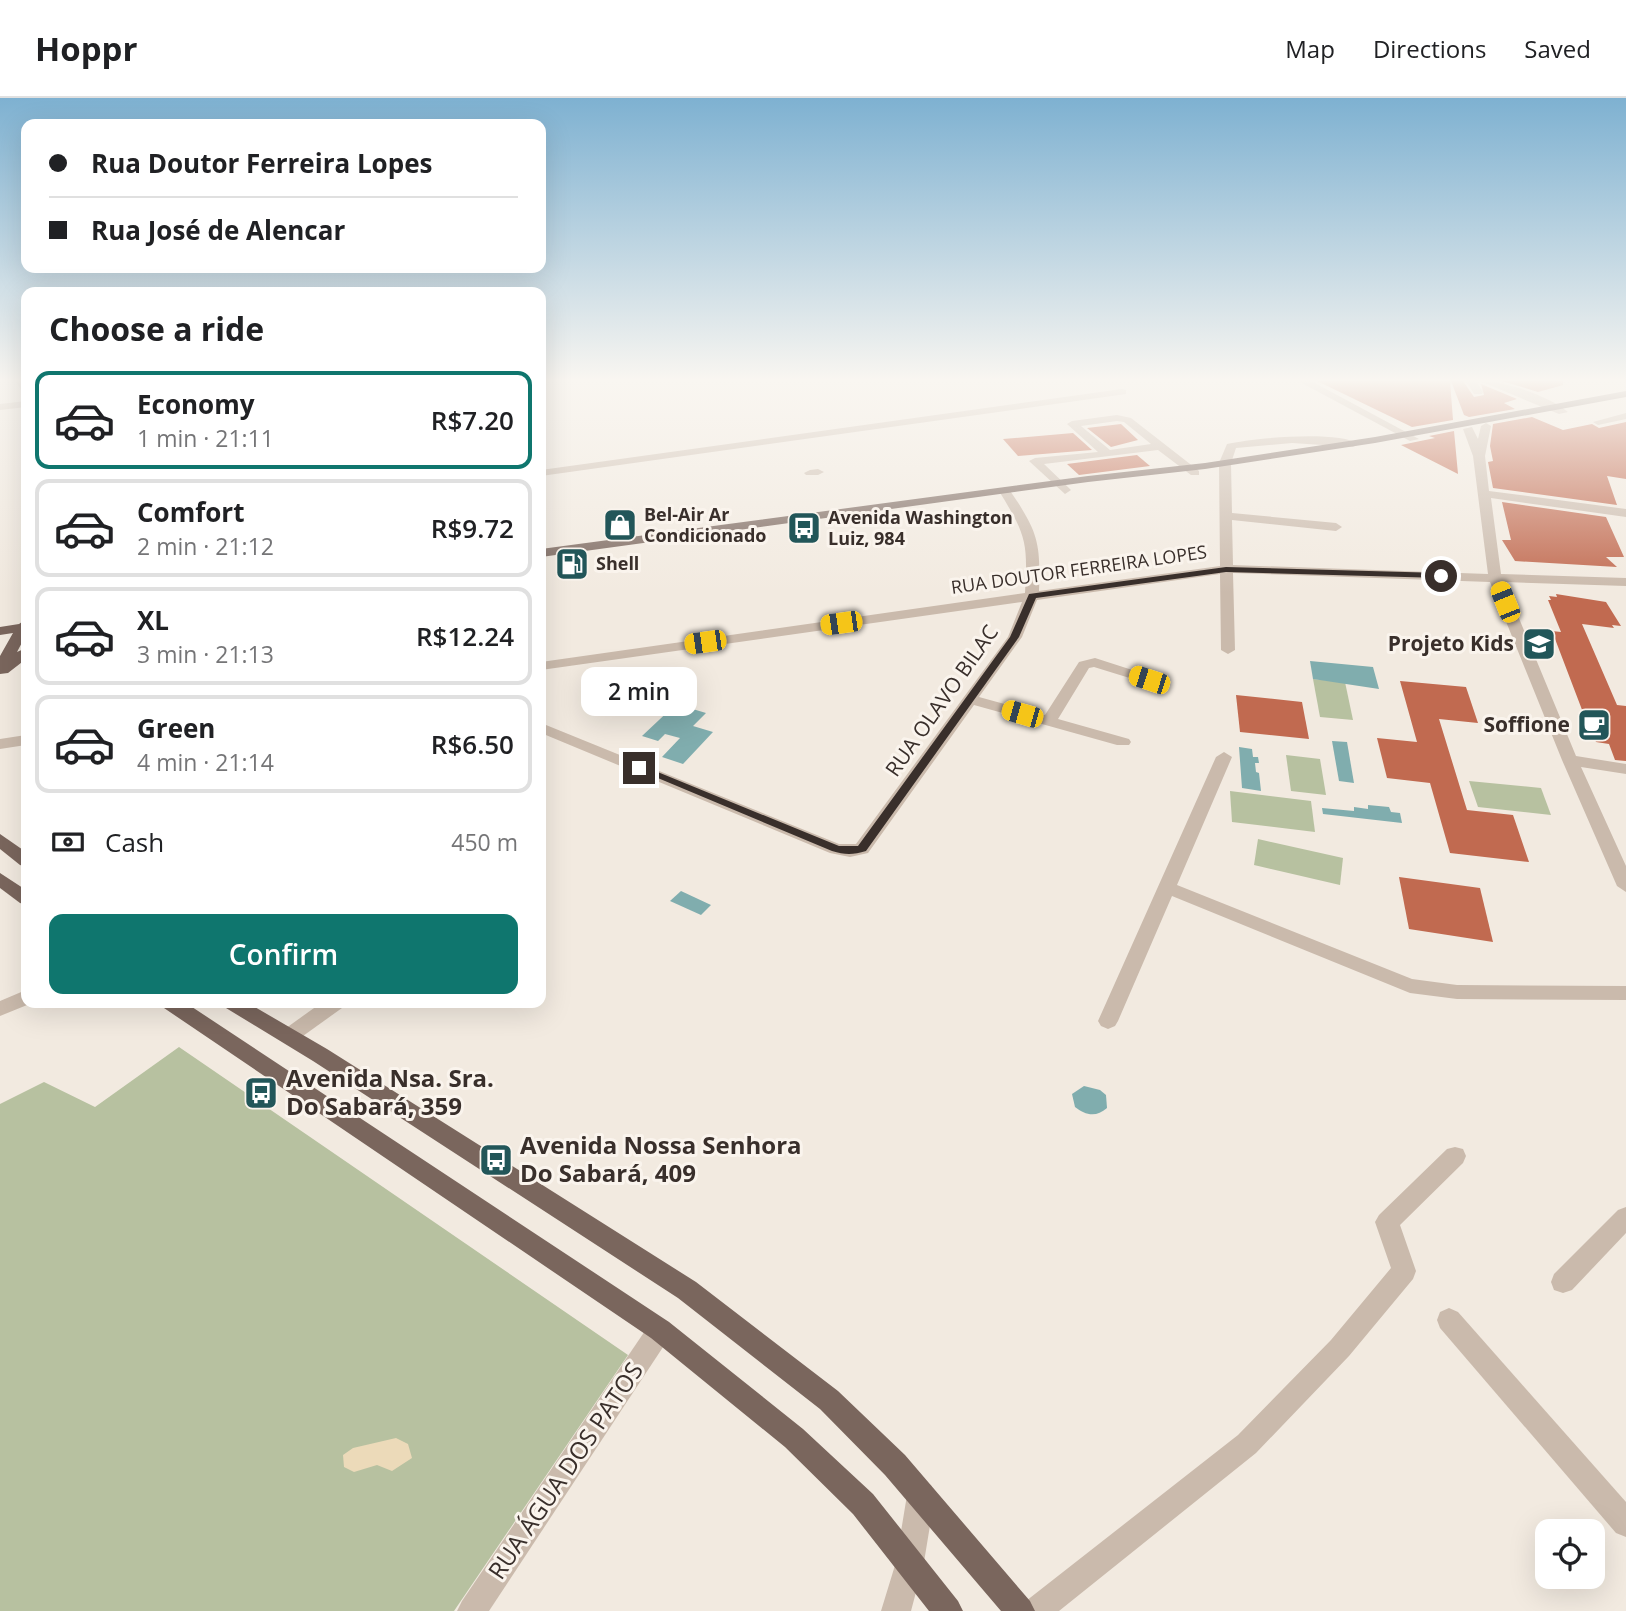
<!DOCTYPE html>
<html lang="en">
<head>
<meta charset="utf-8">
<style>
	body { margin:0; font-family:"Open Sans",sans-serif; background:#f6f6f6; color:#202124; height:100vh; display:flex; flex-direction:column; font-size:26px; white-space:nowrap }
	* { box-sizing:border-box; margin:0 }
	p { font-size:23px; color:#757577 }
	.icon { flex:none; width:38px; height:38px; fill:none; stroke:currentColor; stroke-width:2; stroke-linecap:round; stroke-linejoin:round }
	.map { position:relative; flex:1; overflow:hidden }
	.details { position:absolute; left:21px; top:189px; width:525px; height:721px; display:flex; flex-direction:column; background:#fff; border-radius:14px; box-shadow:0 7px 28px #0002 }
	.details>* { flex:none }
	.banner { position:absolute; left:21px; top:21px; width:525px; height:154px; border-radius:14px; box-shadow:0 7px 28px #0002; display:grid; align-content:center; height:154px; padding:0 28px; background:#fff }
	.fabs { position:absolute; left:1535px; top:1421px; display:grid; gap:14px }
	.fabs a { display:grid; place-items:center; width:70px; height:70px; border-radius:14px; background:#fff; box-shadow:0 7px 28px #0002; font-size:35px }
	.end { position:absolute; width:32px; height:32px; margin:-16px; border:9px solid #392f2b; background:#fff; box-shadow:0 0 0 4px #fff }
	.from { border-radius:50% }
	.bubble { position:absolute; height:49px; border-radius:14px; background:#fff; box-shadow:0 7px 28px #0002; font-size:23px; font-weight:600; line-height:49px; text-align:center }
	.car { position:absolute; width:21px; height:42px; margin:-21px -10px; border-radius:9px; box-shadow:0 0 5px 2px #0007; background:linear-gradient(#f5c518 24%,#345 0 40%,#f5c518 0 76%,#345 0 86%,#f5c518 0) }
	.banner b { display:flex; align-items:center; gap:24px; height:66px; font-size:26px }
	.banner b+b { border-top:2px solid #e0e0e0 }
	.banner i { width:18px; height:18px; background:#202124 }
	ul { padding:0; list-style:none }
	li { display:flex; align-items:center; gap:21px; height:98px; margin:0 14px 10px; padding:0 14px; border:4px solid #e0e0e0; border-radius:14px }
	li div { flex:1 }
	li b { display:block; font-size:26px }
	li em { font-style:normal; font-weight:600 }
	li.current { border-color:#0f766e }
	li>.icon { width:63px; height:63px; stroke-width:1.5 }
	h2 { padding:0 28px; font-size:32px; line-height:84px }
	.pay { display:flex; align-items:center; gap:18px; height:77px; padding:0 28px; font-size:26px }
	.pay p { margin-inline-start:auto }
	.cta { display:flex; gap:14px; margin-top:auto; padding:14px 28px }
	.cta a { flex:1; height:80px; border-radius:14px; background:#0f766e; color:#fff; font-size:28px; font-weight:600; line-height:80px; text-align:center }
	header { display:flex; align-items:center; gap:42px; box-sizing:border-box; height:98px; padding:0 35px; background:#fff; border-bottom:2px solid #e0e0e0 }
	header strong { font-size:33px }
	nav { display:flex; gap:38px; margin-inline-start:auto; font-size:24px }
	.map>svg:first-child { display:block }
	.green { fill:#b7c1a0 }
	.sand { fill:#ecdab9 }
	.water { fill:#80adae }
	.building { fill:#c16a50 }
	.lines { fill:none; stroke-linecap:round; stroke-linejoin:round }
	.minor { fill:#cabaac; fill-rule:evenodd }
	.major { fill:#7a665d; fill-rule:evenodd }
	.route { fill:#392f2b }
	.labels { text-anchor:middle; stroke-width:6; stroke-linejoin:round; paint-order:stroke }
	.far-poi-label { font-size:18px; font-weight:bold; fill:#392f2b; stroke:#faf4ed; text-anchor:start }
	.far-street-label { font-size:18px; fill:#392f2b; stroke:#faf4ed }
	.poi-label { font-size:21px; font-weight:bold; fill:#392f2b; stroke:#faf4ed; text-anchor:end }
	.street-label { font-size:21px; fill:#392f2b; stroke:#faf4ed }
	.near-poi-label { font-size:24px; font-weight:bold; fill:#392f2b; stroke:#faf4ed; text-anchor:start }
	.near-street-label { font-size:24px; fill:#392f2b; stroke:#faf4ed }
</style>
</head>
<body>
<header>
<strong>Hoppr</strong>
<nav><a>Map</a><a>Directions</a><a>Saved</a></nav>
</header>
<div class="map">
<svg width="1626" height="1513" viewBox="0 0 1626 1513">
	<rect width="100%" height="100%" fill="#f2eae0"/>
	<!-- green -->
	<g class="green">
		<path d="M 1313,581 L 1345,584 L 1353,622 L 1320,619 Z"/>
		<path d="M 1286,657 L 1320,661 L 1326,697 L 1291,693 Z"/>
		<path d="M 1469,683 L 1541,690 L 1551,717 L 1478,709 Z"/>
		<path d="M 1230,693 L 1311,703 L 1315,734 L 1232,724 Z"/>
		<path d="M 1258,741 L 1343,760 L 1340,787 L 1254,767 Z"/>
		<path d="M 179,949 L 628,1257 L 454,1513 L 0,1513 L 0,1006 L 44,984 L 95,1009 Z"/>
	</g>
	<!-- sand -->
	<path class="sand" d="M 396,1340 L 408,1346 L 412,1360 L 392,1373 L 377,1367 L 354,1374 L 344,1369 L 343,1357 L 353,1350 Z"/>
	<!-- water -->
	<g class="water">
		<path d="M 1310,563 L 1373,569 L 1379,591 L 1313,581 Z"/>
		<path d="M 676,606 L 706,615 L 693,628 L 713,634 L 683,666 L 662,659 L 680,640 L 665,636 L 658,643 L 642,638 Z"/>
		<path d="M 1332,643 L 1347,644 L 1354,685 L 1339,683 Z"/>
		<path d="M 1239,649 L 1252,651 L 1253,659 L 1258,659 L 1259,665 L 1255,665 L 1256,674 L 1259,675 L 1261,693 L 1242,690 Z"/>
		<path d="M 1368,707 L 1389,709 L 1391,714 L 1400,715 L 1402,725 L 1323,716 L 1322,710 L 1354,713 L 1354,709 L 1368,711 Z"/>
		<path d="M 681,793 L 711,807 L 701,817 L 670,803 Z"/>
		<path d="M 1084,988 L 1100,992 L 1106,997 L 1107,1010 C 1096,1020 1085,1017 1075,1009 L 1072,996 Z"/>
	</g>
	<!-- building -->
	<g class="building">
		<path d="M 1317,283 L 1450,283 L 1453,322 L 1412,329 Z"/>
		<path d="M 1451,283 L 1463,283 L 1474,299 L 1484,297 L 1481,286 L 1517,301 L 1504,305 L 1515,311 L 1469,319 L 1464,317 Z"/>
		<path d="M 1502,283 L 1563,283 L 1563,287 L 1538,294 Z"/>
		<path d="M 1532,319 L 1563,332 L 1592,326 L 1599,330 L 1626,324 L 1626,381 L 1607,378 L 1617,407 L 1493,390 L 1488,364 L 1493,363 L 1490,348 L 1493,326 Z"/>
		<path d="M 1121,326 L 1138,342 L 1111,349 L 1087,330 Z"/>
		<path d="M 1454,333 L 1458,376 L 1401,347 L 1435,340 L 1429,338 Z"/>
		<path d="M 1073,335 L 1092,352 L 1018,358 L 1003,341 Z"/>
		<path d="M 1137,357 L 1150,368 L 1079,377 L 1067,366 Z"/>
		<path d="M 1502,404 L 1606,419 L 1624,459 L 1606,459 L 1617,469 L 1515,463 L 1502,442 L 1511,442 Z"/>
		<path d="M 1556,496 L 1606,504 L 1621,528 L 1612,527 L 1614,530 L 1582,526 L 1617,607 L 1626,608 L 1626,663 L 1615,662 L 1609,646 L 1596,644 L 1584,617 L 1552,533 L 1561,534 L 1548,502 L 1551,502 L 1549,498 L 1557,499 Z"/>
		<path d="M 1400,583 L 1466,589 L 1478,625 L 1439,621 L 1467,712 L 1513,717 L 1529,764 L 1450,755 L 1430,685 L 1387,680 L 1377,640 L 1417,644 Z"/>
		<path d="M 1236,597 L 1302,604 L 1309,641 L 1240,634 Z"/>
		<path d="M 1399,779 L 1480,790 L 1493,844 L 1409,831 Z"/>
	</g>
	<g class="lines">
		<!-- minor -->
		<g class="minor">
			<path d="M 16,283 L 26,283 L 26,295 L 22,294 Z"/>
			<path d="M 1298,283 L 1311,283 L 1419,341 L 1410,343 Z"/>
			<path d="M 1466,283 L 1476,283 L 1483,294 L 1482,296 L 1474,296 Z"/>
			<path d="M 1480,283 C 1505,283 1549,298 1568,314 L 1559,316 Z"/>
			<path d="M 1122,291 L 1126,292 L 1126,296 L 541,378 L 541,372 Z"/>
			<path d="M 26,303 L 26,309 L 0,312 L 0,306 Z"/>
			<path d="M 1626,315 L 1626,321 L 1598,327 L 1593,324 Z"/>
			<path d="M 1117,317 L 1131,320 L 1199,373 L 1199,377 L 1191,377 L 1158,352 L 1044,366 L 1071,392 L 1065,396 L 1029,363 L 1035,360 L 1098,354 L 1067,326 L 1072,323 ZM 1117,323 L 1124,324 L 1151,346 L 1110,352 L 1081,328 Z"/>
			<path d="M 1486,325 L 1491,328 L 1485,358 L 1489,393 L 1626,411 L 1626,419 L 1491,400 L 1501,476 L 1626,480 L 1626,488 L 1504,484 L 1576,658 L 1626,666 L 1626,676 L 1581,669 L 1626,768 L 1626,794 L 1617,788 L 1562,662 L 1490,484 L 1233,475 L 1235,552 L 1228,556 L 1221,552 L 1220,476 L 1037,502 L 1022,539 L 979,599 L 1045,617 L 1079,564 L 1095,560 L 1154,579 L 1156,582 L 1149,586 L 1094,569 L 1089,570 L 1058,621 L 1129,641 L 1131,644 L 1129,647 L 1117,647 L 974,607 L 868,755 L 850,759 L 830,755 L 541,635 L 541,625 L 546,627 L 839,746 L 856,746 L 1008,539 L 1022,504 L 541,572 L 541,564 L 1025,495 C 1028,444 1026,437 999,393 L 1005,389 L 1009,391 C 1037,433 1041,442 1039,493 L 1220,468 L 1219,365 L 1227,346 C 1253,340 1338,332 1359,346 L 1353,349 L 1292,345 L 1236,350 L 1231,365 L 1232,415 L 1336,425 L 1342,429 L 1336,433 L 1232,422 L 1233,467 L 1488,476 L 1473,358 L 1463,331 L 1472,329 L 1478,341 L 1481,328 Z"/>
			<path d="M 810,372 L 818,371 L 824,374 L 818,377 L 806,377 L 804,375 Z"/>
			<path d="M 26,637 L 26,647 L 0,651 L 0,641 Z"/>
			<path d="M 1224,654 L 1232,659 L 1177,787 L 1412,881 L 1457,887 L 1626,888 L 1626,902 L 1457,901 L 1410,895 L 1172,798 L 1118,923 L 1115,928 L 1108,931 L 1101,928 L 1098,923 L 1216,659 Z"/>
			<path d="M 26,892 L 26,905 L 32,905 L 0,918 L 0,903 Z"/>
			<path d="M 321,905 L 345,905 L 342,910 L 296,943 L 289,946 L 282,943 L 279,938 L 282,933 Z"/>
			<path d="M 1455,1049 L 1463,1051 L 1466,1058 L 1463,1065 L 1400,1127 L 1416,1173 L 1413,1181 L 1349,1258 L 1256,1355 L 1059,1513 L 1021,1513 L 1026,1503 L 1238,1337 L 1331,1242 L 1391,1170 L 1375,1124 L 1379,1117 L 1447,1051 Z"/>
			<path d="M 1626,1109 L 1626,1135 L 1572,1192 L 1563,1195 L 1554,1192 L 1551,1184 L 1554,1176 L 1618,1112 Z"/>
			<path d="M 1449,1210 L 1458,1214 L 1626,1404 L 1626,1439 L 1616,1435 L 1440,1230 L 1437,1222 L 1440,1214 Z"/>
			<path d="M 660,1220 L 669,1224 L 673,1232 L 669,1240 L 489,1513 L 457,1513 L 462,1503 L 651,1224 Z"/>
			<path d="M 921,1383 L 931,1387 L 935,1397 L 924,1464 L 911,1513 L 881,1513 L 896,1464 L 907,1397 L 911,1387 Z"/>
		</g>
		<!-- major -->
		<g class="major">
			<path d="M 1626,293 L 1626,299 L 1375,345 L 1205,371 L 1088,384 L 541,459 L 541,451 L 1088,378 L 1205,365 L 1375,339 Z"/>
			<path d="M 26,521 L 26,537 L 17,554 L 26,550 L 26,561 L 8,575 L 0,576 L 0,558 L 13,535 L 0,537 L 0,529 L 19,526 Z"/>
			<path d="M 0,736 L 26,754 L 26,769 L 20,767 L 0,751 Z"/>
			<path d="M 0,775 L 26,792 L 26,807 L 20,805 L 0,790 Z"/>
			<path d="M 161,905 L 186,905 L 669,1224 L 803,1331 L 873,1396 L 958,1503 L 963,1513 L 929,1513 L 853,1416 L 785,1349 L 651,1240 L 164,910 Z"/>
			<path d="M 223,905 L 248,905 L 327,951 L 696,1184 L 838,1293 L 905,1357 L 1030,1503 L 1035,1513 L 1001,1513 L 885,1377 L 820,1311 L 678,1200 L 313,963 L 226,910 Z"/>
		</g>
	</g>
	<!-- sky -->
	<linearGradient id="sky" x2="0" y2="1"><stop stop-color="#7eb1d1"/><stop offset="0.57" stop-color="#f9f6f1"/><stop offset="1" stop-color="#f9f6f1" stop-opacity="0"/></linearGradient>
	<rect width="1626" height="495" fill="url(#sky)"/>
	<!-- route -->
	<path class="route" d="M 1226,469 L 1441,475 L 1446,478 L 1441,480 L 1226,474 L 1036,500 L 1019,539 L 866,753 C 853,757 845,757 832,753 L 634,670 L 643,668 L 839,748 L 858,748 L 1010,539 L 1029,496 Z"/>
	<!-- icons -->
	<defs>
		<symbol id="shop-square" viewBox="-11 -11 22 22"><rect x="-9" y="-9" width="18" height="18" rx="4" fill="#225659" stroke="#faf4ed"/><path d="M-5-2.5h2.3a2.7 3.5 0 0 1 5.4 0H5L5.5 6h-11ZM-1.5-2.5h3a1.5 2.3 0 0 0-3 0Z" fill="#fff"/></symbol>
		<symbol id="bus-square" viewBox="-11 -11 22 22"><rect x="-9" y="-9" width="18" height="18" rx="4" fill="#225659" stroke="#faf4ed"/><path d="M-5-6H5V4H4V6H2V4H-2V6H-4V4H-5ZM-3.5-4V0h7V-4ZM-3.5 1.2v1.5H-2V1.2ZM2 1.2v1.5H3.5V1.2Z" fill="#fff"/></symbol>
		<symbol id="fuel-square" viewBox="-11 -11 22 22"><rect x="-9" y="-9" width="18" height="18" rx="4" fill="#225659" stroke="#faf4ed"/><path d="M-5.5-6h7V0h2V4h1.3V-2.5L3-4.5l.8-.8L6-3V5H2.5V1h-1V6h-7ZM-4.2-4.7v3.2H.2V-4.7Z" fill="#fff"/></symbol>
		<symbol id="school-square" viewBox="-11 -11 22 22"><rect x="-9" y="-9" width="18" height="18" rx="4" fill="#225659" stroke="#faf4ed"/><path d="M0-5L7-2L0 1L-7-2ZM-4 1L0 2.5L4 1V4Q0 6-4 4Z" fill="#fff"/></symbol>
		<symbol id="cafe-square" viewBox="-11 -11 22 22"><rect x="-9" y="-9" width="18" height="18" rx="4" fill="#225659" stroke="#faf4ed"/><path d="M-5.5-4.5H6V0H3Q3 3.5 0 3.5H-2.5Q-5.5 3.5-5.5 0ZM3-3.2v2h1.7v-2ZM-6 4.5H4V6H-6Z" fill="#fff"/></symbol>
	</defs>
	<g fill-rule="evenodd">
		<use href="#shop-square" x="601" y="408" width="38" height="38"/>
		<use href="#bus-square" x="785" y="411" width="38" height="38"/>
		<use href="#fuel-square" x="553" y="447" width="38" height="38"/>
		<use href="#school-square" x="1520" y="527" width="38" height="38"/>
		<use href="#cafe-square" x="1575" y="608" width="38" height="38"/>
		<use href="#bus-square" x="242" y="976" width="38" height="38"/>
		<use href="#bus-square" x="477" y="1043" width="38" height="38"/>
	</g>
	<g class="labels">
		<!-- far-poi labels -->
		<g class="far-poi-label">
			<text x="644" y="423">Bel-Air Ar<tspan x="644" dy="21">Condicionado</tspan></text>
			<text x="828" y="426">Avenida Washington<tspan x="828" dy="21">Luiz, 984</tspan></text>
			<text x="596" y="472">Shell</text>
		</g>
		<!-- far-street labels -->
		<g class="far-street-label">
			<text transform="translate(1079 472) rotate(-8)" y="6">RUA DOUTOR FERREIRA LOPES</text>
		</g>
		<!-- poi labels -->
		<g class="poi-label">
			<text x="1514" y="553">Projeto Kids</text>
			<text x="1570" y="634">Soffione</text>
		</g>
		<!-- street labels -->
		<g class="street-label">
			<text transform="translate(942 603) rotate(-55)" y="7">RUA OLAVO BILAC</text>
		</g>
		<!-- near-poi labels -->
		<g class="near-poi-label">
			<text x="286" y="989">Avenida Nsa. Sra.<tspan x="286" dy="28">Do Sabará, 359</tspan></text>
			<text x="520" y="1056">Avenida Nossa Senhora<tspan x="520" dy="28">Do Sabará, 409</tspan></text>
		</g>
		<!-- near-street labels -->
		<g class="near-street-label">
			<text transform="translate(566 1373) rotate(-56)" y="8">RUA ÁGUA DOS PATOS</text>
		</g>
	</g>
</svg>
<div class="fabs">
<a><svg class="icon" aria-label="locate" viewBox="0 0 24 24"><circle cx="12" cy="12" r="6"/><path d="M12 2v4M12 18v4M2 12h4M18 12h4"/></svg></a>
</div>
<i class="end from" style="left:1441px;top:478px"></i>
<i class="end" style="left:639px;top:670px"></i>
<div class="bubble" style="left:581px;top:569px;width:116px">2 min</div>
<i class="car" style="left:1505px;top:504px;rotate:338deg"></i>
<i class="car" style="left:841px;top:525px;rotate:262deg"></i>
<i class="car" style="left:705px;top:544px;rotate:262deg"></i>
<i class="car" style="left:1149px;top:582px;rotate:288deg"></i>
<i class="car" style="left:1022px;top:616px;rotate:286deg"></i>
<div class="banner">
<b><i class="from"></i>Rua Doutor Ferreira Lopes</b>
<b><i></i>Rua José de Alencar</b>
</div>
<section class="details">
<h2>Choose a ride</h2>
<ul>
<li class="current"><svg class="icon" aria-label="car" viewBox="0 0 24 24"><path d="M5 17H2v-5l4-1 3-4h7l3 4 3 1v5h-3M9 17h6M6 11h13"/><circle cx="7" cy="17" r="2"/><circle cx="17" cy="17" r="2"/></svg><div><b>Economy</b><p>1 min · 21:11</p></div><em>R$7.20</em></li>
<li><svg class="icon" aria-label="car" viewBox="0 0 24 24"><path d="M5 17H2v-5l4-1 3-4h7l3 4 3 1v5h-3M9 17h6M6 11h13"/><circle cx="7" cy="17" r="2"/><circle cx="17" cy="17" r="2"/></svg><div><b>Comfort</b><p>2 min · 21:12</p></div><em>R$9.72</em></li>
<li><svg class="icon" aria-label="car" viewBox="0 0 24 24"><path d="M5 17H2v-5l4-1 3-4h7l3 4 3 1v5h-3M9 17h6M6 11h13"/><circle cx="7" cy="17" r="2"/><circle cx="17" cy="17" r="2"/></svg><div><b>XL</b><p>3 min · 21:13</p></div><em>R$12.24</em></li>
<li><svg class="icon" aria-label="car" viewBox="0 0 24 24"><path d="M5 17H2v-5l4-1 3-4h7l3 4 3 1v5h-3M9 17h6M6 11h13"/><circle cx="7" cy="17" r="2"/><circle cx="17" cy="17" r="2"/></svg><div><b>Green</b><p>4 min · 21:14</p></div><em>R$6.50</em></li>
</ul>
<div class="pay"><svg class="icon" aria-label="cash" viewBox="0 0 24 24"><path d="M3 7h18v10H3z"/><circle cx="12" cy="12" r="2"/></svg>Cash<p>450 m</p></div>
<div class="cta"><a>Confirm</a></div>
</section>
</div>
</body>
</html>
